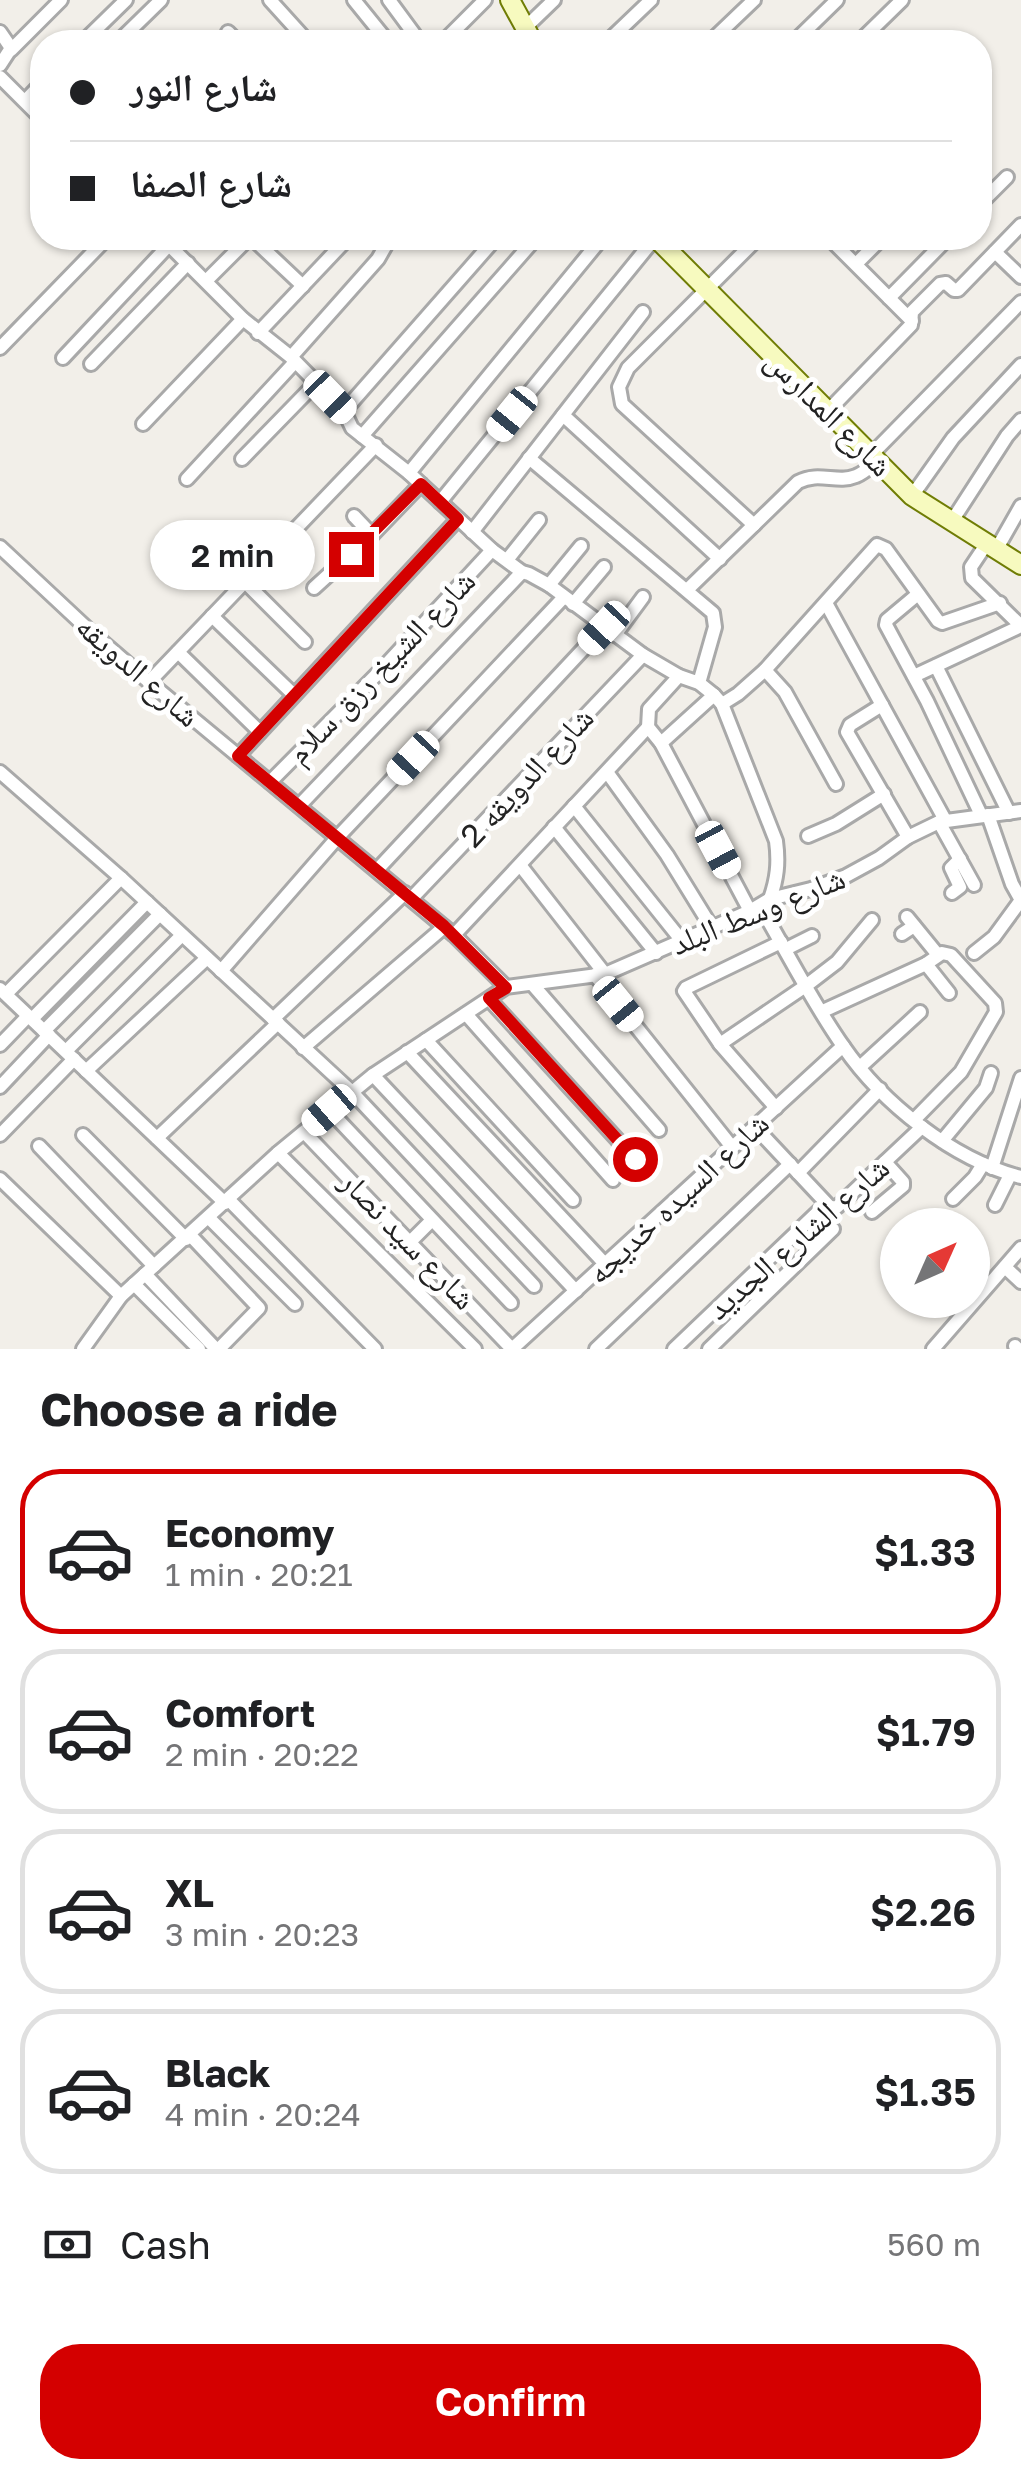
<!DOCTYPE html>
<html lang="en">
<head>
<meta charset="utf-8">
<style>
	body { margin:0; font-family:"Golos Text","Noto Naskh Arabic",sans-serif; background:#f2f2f2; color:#202124; height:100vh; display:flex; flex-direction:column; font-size:38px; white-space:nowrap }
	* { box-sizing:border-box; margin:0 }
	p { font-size:32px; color:#757577 }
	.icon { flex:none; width:55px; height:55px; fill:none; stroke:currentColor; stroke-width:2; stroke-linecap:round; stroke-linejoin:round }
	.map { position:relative; height:1349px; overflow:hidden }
	.panel { display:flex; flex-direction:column; background:#fff; flex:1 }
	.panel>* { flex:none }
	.banner { position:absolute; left:30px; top:30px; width:962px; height:220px; border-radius:40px; box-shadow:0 2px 8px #0004; display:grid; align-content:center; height:220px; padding:0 40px; background:#fff }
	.needle { width:65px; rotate:45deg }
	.fabs { position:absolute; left:880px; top:1208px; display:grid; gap:20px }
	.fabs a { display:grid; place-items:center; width:110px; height:110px; border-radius:50%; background:#fff; box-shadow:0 2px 8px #0004; font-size:50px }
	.end { position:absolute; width:45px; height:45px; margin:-22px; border:12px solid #d40000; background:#fff; box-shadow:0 0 0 5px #fff }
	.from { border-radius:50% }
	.bubble { position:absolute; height:70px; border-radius:35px; background:#fff; box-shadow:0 2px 8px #0004; font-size:32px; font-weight:600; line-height:70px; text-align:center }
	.car { position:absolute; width:30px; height:60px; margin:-30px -15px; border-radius:12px; box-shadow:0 0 8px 2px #0007; background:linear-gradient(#fff 24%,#345 0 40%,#fff 0 76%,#345 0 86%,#fff 0) }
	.banner b { display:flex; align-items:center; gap:35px; height:95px; font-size:38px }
	.banner b+b { border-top:2px solid #e0e0e0 }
	.banner i { width:25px; height:25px; background:#202124 }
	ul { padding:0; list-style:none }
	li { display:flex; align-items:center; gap:30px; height:165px; margin:0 20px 15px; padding:0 20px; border:5px solid #e0e0e0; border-radius:40px }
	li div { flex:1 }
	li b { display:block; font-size:38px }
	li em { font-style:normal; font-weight:600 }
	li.active { border-color:#d40000 }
	li>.icon { width:90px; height:90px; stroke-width:1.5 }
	h2 { padding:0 40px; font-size:45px; line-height:120px }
	.pay { display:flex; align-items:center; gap:25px; height:110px; padding:0 40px; font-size:38px }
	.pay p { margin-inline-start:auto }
	.button { display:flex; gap:20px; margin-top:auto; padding:20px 40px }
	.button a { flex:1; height:115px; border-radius:40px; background:#d40000; color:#fff; font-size:40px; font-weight:600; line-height:115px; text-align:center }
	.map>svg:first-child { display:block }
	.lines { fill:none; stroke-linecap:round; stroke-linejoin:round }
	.street-casing { stroke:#a9a9a9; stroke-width:18 }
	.secondary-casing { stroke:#707d05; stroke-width:22 }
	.street { stroke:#fff; stroke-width:12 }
	.secondary { stroke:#f7fabf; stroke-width:18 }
	.route { stroke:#d40000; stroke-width:12 }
	.labels { text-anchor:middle; stroke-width:10; stroke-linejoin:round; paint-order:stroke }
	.street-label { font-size:32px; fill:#222; stroke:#fff }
</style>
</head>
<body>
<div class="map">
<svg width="1021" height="1349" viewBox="0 0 1021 1349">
	<rect width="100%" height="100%" fill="#f2efe9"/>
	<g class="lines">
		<defs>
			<g id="street">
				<path d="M 270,0 L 308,42"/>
				<path d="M 354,0 L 388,42"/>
				<path d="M 389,0 L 420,42"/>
				<path d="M 526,27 L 554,0"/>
				<path d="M 0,32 L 11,48 L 0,65"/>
				<path d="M 228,32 L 238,42"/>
				<path d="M 83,42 L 126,0"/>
				<path d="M 118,42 L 161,0"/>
				<path d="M 443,42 L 485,0"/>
				<path d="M 607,42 L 651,0"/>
				<path d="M 710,42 L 754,0"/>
				<path d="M 794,42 L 837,0"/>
				<path d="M 859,42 L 902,0"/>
				<path d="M 11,50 L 61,0"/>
				<path d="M 0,77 L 42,119"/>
				<path d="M 25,101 L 42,83"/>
				<path d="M 980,204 L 1007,177"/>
				<path d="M 162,238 L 243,319 L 291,357 L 344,411 L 352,428 L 409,473 L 492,550 L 522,572 L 529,574 L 549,585 L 643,655 L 679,676 L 699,683 L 714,695 L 722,704 L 776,841 C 779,863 777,879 770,899"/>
				<path d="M 252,238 L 303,286"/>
				<path d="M 829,238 L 912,321"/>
				<path d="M 995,252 L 1021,277"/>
				<path d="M 856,264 L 882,238"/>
				<path d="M 206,281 L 249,238"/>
				<path d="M 889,298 L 948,238"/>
				<path d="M 258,333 L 348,238"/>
				<path d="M 0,348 L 107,238"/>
				<path d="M 291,357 L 378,259 L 390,238"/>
				<path d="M 63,358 L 169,245"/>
				<path d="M 91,364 L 188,263"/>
				<path d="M 344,411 L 496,238"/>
				<path d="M 827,412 L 911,325 L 912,312 L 940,284 L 946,283 L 954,290 L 958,290 L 1021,225"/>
				<path d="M 563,415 L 720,559"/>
				<path d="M 143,424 L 243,319"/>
				<path d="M 362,436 L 536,238"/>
				<path d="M 871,455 L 1021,302"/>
				<path d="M 529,458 L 713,613 L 715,627 L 699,683"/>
				<path d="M 242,459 L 316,383"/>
				<path d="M 409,473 L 602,238"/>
				<path d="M 187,479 L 295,362"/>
				<path d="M 912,496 L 953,438 L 1021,365"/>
				<path d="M 440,502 L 655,238"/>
				<path d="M 354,516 L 372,535"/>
				<path d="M 952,521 L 1007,436 L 1021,420"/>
				<path d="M 754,525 L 622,404 L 619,387 L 628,368 L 758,238"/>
				<path d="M 472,532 L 643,312"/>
				<path d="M 987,543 L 971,567 L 972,578 L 1021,626"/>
				<path d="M 0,547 L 91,632 L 149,682 L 454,935 L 506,987"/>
				<path d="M 996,550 L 1021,506"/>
				<path d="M 507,560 L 539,520"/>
				<path d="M 245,582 L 305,642"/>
				<path d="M 549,585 L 581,546"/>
				<path d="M 314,588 L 372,535 L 421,484"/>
				<path d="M 687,590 L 798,482 C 819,471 837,484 856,476 C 864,473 871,466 877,461"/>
				<path d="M 918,594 L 887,620 L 886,625 L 927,701 L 981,815"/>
				<path d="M 826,603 L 945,820"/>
				<path d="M 573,604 L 604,567"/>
				<path d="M 212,616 L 294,695"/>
				<path d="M 615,635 L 643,597"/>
				<path d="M 178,652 L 260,732"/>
				<path d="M 936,666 L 1009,813"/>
				<path d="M 765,670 L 785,692 L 836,784"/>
				<path d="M 679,676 L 649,709 L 648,727 L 661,743 L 750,911"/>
				<path d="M 914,676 L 1021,626"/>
				<path d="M 149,682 L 376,445"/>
				<path d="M 722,704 L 738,694 L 765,670 L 877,545 L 886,549 L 938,621 L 942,623 L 1000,603"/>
				<path d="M 882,705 L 850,725 L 847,732 L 908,837"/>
				<path d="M 661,743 L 714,695"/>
				<path d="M 238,756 L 458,519"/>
				<path d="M 0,772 L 121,878 L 352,1092 L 534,1286"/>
				<path d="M 607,772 L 667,855 L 712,928"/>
				<path d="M 270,782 L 382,669 L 492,550"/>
				<path d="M 299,806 L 522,572"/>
				<path d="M 574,806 L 682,941"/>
				<path d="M 988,815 L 1012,884 L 1021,900"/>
				<path d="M 939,822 L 974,885"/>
				<path d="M 554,827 L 656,953"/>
				<path d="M 808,836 L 836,824 L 884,794"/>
				<path d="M 520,865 L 605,974"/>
				<path d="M 377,870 L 603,628"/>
				<path d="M 952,893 L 960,887 L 951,868 L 960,859"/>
				<path d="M 411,899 L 643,655"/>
				<path d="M 760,906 C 787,952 812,1002 843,1046 C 882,1103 953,1160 1021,1177"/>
				<path d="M 907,917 L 938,955"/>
				<path d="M 902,934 L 914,926"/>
				<path d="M 454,935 L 648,727"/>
				<path d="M 786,949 L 812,936"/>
				<path d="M 974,953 L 994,937 L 1021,900"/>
				<path d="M 926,964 L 949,993"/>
				<path d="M 221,971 L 337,838 L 564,597"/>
				<path d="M 595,975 L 732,1147"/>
				<path d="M 533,985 L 659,1130"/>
				<path d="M 0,989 L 225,1203"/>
				<path d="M 6,994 L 121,878"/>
				<path d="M 489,999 L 635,1159"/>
				<path d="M 823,1011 L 926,964 L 942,953 L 951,955 L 995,1003 L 996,1012 L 961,1072 L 914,1120"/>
				<path d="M 466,1014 L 613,1180"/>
				<path d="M 32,1019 L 147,902"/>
				<path d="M 273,1019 L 405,893"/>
				<path d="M 44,1031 L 160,914"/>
				<path d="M 426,1040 L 573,1200"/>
				<path d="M 720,1044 L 807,985 L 837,962 L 872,920"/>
				<path d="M 0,1045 L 28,1016"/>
				<path d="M 303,1048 L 444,927"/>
				<path d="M 66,1051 L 182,935"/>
				<path d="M 407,1052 L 605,1264"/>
				<path d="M 860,1067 L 920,1012"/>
				<path d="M 86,1071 L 207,958"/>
				<path d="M 373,1075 L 576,1291"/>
				<path d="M 0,1087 L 49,1035"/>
				<path d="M 776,1108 L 720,1044 L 684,991 L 686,988 L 781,942"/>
				<path d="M 329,1110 L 511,1303"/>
				<path d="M 755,1127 L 829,1206"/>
				<path d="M 304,1132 L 512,1349"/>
				<path d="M 0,1135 L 74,1059"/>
				<path d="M 83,1135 L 186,1239"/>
				<path d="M 157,1138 L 278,1023"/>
				<path d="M 942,1141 L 986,1088 L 991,1073"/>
				<path d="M 39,1146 L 154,1266"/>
				<path d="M 278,1153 L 475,1349"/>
				<path d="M 992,1168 L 1021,1078"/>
				<path d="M 798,1173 L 880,1089"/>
				<path d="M 0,1179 L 121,1296"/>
				<path d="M 953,1199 L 975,1177 L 983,1164"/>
				<path d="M 229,1200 L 375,1349"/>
				<path d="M 995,1205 L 1010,1175"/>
				<path d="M 872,1212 L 903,1186 L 903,1182 L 885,1162"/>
				<path d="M 209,1218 L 295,1304"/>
				<path d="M 190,1235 L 259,1308 L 219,1349"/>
				<path d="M 410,1242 L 432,1220"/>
				<path d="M 1005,1267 L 1021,1282"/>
				<path d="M 145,1274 L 216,1349"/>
				<path d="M 134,1284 L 199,1349"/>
				<path d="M 1015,1346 L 1018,1349"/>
				<path d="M 83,1349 L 121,1296 L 278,1153 L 373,1075 L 426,1040 L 506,987 L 605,974 L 750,911 L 770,899 L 811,889 L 846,876 L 879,858 L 908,837 L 939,822 L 1021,811"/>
				<path d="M 512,1349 L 843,1046"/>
				<path d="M 596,1349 L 790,1164"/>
				<path d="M 674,1349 L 822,1208 L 837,1207 L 922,1127"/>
				<path d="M 709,1349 L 833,1229"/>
				<path d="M 933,1349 L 1021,1248"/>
			</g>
			<g id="secondary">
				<path d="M 510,0 L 533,42"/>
				<path d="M 656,238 L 912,496 L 1021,565"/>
			</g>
		</defs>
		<!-- street casing -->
		<use href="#street" class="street-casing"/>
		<!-- secondary casing -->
		<use href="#secondary" class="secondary-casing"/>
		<!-- street -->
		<use href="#street" class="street"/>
		<!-- secondary -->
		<use href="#secondary" class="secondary"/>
	</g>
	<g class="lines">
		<!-- route -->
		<path class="route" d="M 351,554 L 421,484 L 458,519 L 238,756 L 444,926 L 506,988 L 489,998 L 635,1159"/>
	</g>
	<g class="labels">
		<!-- street labels -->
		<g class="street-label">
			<text transform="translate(829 413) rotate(45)" y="11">شارع المدارس</text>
			<text transform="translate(381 667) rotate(-46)" y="11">شارع الشيخ رزق سلام</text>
			<text transform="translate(138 671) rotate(41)" y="11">شارع الدويقه</text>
			<text transform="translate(527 777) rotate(-47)" y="11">شارع الدويقه 2</text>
			<text transform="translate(758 911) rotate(-22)" y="11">شارع وسط البلد</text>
			<text transform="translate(678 1198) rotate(-43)" y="11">شارع السيده خديجه</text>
			<text transform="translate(798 1238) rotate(-41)" y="11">شارع الشارع الجديد</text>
			<text transform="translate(408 1240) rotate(46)" y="11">شارع سيد نصار</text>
		</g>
	</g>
</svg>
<div class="fabs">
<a><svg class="needle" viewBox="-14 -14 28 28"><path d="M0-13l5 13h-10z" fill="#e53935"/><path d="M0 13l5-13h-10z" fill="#757577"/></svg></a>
</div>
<i class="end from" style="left:635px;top:1159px"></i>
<i class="end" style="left:351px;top:554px"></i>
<div class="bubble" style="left:150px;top:520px;width:165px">2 min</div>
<i class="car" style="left:330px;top:397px;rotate:136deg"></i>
<i class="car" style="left:512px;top:414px;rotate:219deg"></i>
<i class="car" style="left:604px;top:628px;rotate:223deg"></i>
<i class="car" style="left:413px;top:758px;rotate:223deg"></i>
<i class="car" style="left:718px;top:850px;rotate:152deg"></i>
<i class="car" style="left:618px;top:1004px;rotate:141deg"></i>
<i class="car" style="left:329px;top:1110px;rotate:229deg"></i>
<div class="banner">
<b><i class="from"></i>شارع النور</b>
<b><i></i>شارع الصفا</b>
</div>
</div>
<section class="panel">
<h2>Choose a ride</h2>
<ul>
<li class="active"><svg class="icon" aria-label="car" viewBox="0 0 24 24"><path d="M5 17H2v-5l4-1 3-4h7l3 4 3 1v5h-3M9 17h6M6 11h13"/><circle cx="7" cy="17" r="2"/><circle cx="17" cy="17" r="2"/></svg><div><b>Economy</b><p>1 min · 20:21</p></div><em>$1.33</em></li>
<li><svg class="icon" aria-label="car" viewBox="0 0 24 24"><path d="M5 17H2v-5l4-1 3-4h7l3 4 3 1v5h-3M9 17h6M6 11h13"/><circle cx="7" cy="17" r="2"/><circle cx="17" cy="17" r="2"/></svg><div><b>Comfort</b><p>2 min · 20:22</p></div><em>$1.79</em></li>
<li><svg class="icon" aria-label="car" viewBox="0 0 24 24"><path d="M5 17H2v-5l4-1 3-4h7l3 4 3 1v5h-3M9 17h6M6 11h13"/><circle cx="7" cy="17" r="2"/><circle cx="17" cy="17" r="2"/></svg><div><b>XL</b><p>3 min · 20:23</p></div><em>$2.26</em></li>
<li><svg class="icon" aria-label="car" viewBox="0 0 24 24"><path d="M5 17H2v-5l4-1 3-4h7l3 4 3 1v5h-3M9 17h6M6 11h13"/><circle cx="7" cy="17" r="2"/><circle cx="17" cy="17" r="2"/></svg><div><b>Black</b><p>4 min · 20:24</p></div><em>$1.35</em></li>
</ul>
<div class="pay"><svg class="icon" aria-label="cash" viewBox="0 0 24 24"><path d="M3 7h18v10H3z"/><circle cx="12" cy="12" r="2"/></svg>Cash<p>560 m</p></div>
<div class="button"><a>Confirm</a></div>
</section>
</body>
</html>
